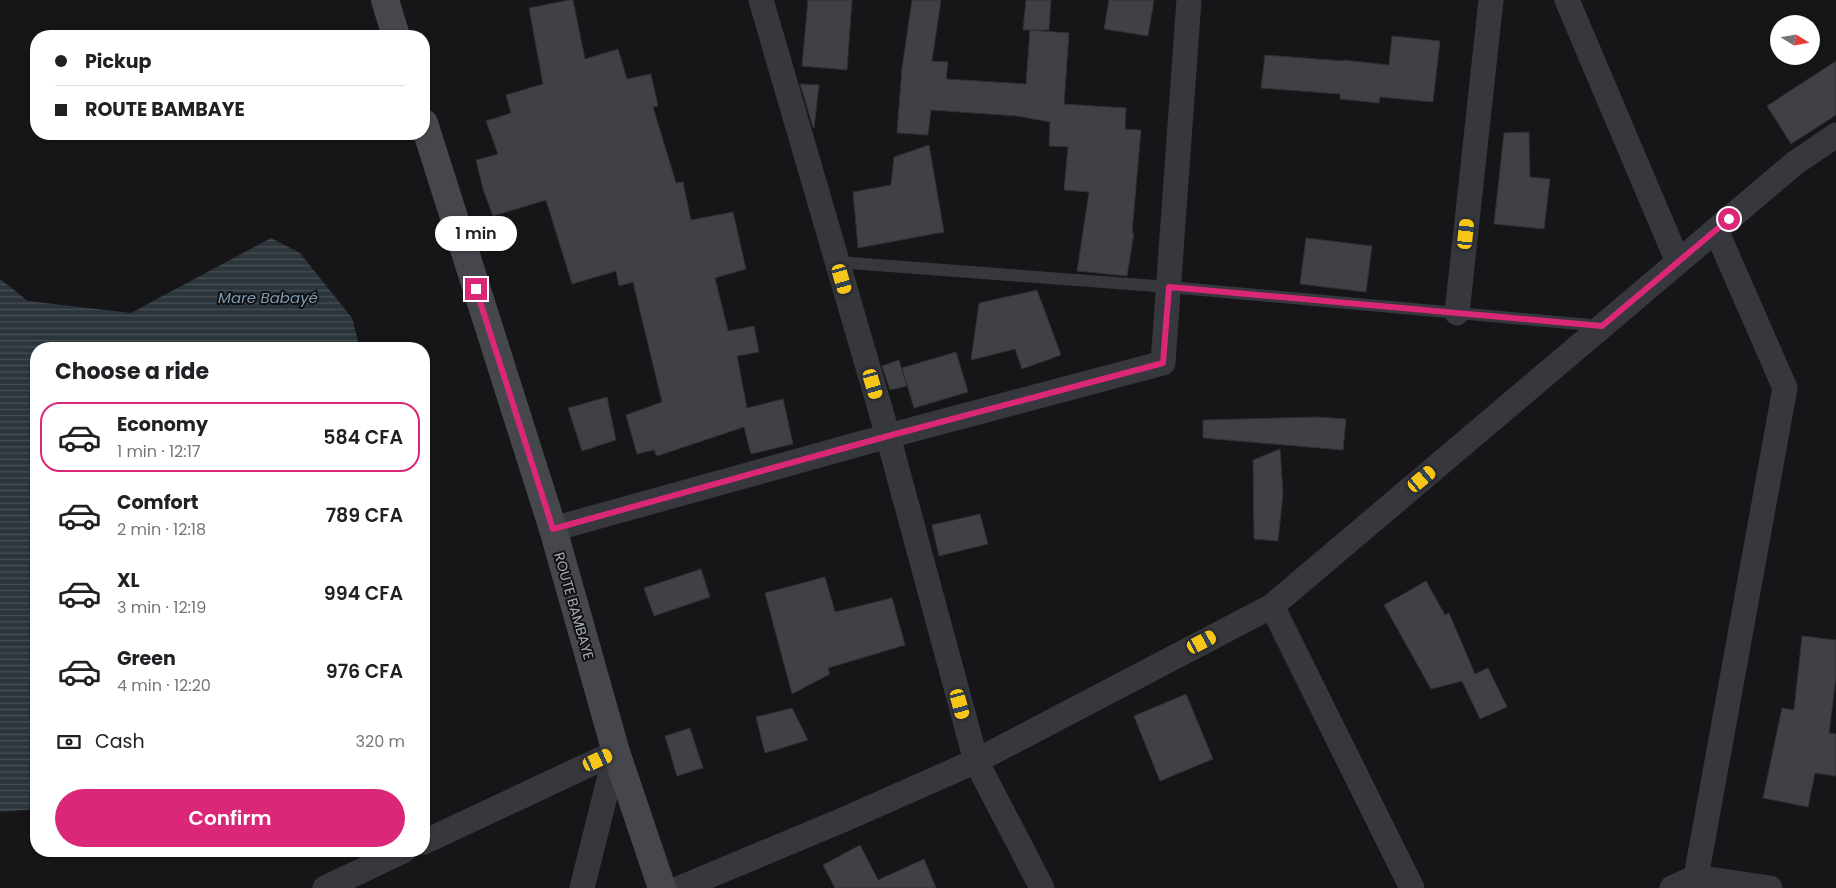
<!DOCTYPE html>
<html lang="en">
<head>
<meta charset="utf-8">
<style>
	body { margin:0; font-family:Poppins,sans-serif; background:#f6f6f6; color:#202124; height:100vh; display:flex; flex-direction:column; font-size:19px; white-space:nowrap }
	* { box-sizing:border-box; margin:0 }
	p { font-size:16px; color:#757577 }
	.icon { flex:none; width:28px; height:28px; fill:none; stroke:currentColor; stroke-width:2; stroke-linecap:round; stroke-linejoin:round }
	.map { position:relative; flex:1; overflow:hidden }
	.sheet { position:absolute; left:30px; top:342px; width:400px; height:515px; display:flex; flex-direction:column; background:#fff; border-radius:20px; box-shadow:0 1px 4px #0004 }
	.sheet>* { flex:none }
	.top-card { position:absolute; left:30px; top:30px; width:400px; height:110px; border-radius:20px; box-shadow:0 1px 4px #0004; display:grid; align-content:center; height:110px; padding:0 25px; background:#fff }
	.needle { width:32px; rotate:101deg }
	.controls { position:absolute; left:1770px; top:15px; display:grid; gap:10px }
	.controls a { display:grid; place-items:center; width:50px; height:50px; border-radius:50%; background:#fff; box-shadow:0 1px 4px #0004; font-size:25px }
	.end { position:absolute; width:22px; height:22px; margin:-11px; border:6px solid #db2777; background:#fff; box-shadow:0 0 0 2px #fff }
	.from { border-radius:50% }
	.bubble { position:absolute; height:35px; border-radius:18px; background:#fff; box-shadow:0 1px 4px #0004; font-size:16px; font-weight:600; line-height:35px; text-align:center }
	.car { position:absolute; width:15px; height:30px; margin:-15px -8px; border-radius:6px; box-shadow:0 0 4px 1px #0007; background:linear-gradient(#f5c518 24%,#345 0 40%,#f5c518 0 76%,#345 0 86%,#f5c518 0) }
	.top-card b { display:flex; align-items:center; gap:18px; height:48px; font-size:19px }
	.top-card b+b { border-top:1px solid #e0e0e0 }
	.top-card i { width:12px; height:12px; background:#202124 }
	ul { padding:0; list-style:none }
	li { display:flex; align-items:center; gap:15px; height:70px; margin:0 10px 8px; padding:0 15px; border:2px solid transparent; border-radius:20px }
	li div { flex:1 }
	li b { display:block; font-size:19px }
	li em { font-style:normal; font-weight:600 }
	li.selected { border-color:#db2777 }
	li>.icon { width:45px; height:45px; stroke-width:1.5 }
	h2 { padding:0 25px; font-size:22px; line-height:60px }
	.pay { display:flex; align-items:center; gap:12px; height:55px; padding:0 25px; font-size:19px }
	.pay p { margin-inline-start:auto }
	.primary-button { display:flex; gap:10px; margin-top:auto; padding:10px 25px }
	.primary-button a { flex:1; height:58px; border-radius:30px; background:#db2777; color:#fff; font-size:20px; font-weight:600; line-height:58px; text-align:center }
	.map>svg:first-child { display:block }
	.water { fill:url(#water-rules) }
	.building { fill:#404145; stroke:#303034 }
	.lines { fill:none; stroke-linecap:round; stroke-linejoin:round }
	.lane { stroke:#37383d; stroke-width:12 }
	.street { stroke:#37383d; stroke-width:25 }
	.secondary { stroke:#45474d; stroke-width:28 }
	.route { stroke:#db2777; stroke-width:6 }
	.labels { text-anchor:middle; stroke-width:4; stroke-linejoin:round; paint-order:stroke }
	.street-label { font-size:14px; fill:#a8adb8; stroke:#111113 }
	.water-label { font-size:15px; font-style:italic; fill:#7f9bb3; stroke:#111113 }
</style>
</head>
<body>
<div class="map">
<svg width="1836" height="888" viewBox="0 0 1836 888">
	<defs>
		<pattern id="water-rules" width="6" height="5" patternUnits="userSpaceOnUse" patternTransform="scale(1.25)"><rect width="6" height="5" fill="#2c353c"/><path d="M0 2.5h6" fill="none" stroke="#485056"/></pattern>
	</defs>
	<rect width="100%" height="100%" fill="#161618"/>
	<!-- water -->
	<path class="water" d="M 271,238 L 300,253 L 352,318 L 360,349 L 36,349 L 36,809 L 0,812 L 0,279 L 28,301 L 131,313 Z"/>
	<!-- building -->
	<g class="building">
		<path d="M 569,0 L 573,0 L 585,59 L 618,49 L 627,79 L 651,74 L 658,106 L 653,107 L 676,183 L 683,182 L 691,220 L 733,212 L 746,269 L 715,278 L 728,331 L 754,326 L 759,352 L 737,356 L 747,408 L 783,399 L 793,444 L 751,454 L 744,427 L 657,456 L 654,450 L 637,454 L 626,415 L 662,402 L 633,282 L 619,286 L 616,271 L 572,284 L 546,200 L 493,216 L 483,189 L 476,160 L 498,154 L 486,121 L 511,113 L 506,95 L 543,84 L 529,8 Z"/>
		<path d="M 808,0 L 852,0 L 847,70 L 802,66 Z"/>
		<path d="M 912,0 L 941,0 L 932,61 L 948,62 L 946,79 L 1026,84 L 1030,30 L 1069,33 L 1064,104 L 1126,108 L 1125,129 L 1141,130 L 1132,233 L 1134,233 L 1127,276 L 1077,271 L 1089,192 L 1064,190 L 1068,147 L 1049,146 L 1050,122 L 1017,116 L 931,110 L 928,135 L 897,133 L 902,68 Z"/>
		<path d="M 1026,0 L 1051,0 L 1049,30 L 1023,30 Z"/>
		<path d="M 1109,0 L 1154,0 L 1148,36 L 1104,29 Z"/>
		<path d="M 1392,36 L 1440,41 L 1433,102 L 1380,97 L 1379,103 L 1340,99 L 1340,94 L 1261,88 L 1265,55 L 1344,61 L 1344,60 L 1389,65 Z"/>
		<path d="M 1836,61 L 1836,115 L 1791,144 L 1767,106 Z"/>
		<path d="M 800,84 L 819,85 L 814,128 L 813,127 Z"/>
		<path d="M 1529,132 L 1530,177 L 1550,179 L 1544,229 L 1494,224 L 1504,133 Z"/>
		<path d="M 929,145 L 944,232 L 858,248 L 853,192 L 891,185 L 894,157 Z"/>
		<path d="M 1306,238 L 1372,246 L 1366,292 L 1300,284 Z"/>
		<path d="M 1037,290 L 1061,355 L 1022,369 L 1015,349 L 971,360 L 979,303 Z"/>
		<path d="M 956,352 L 968,392 L 914,408 L 902,368 Z"/>
		<path d="M 899,360 L 907,386 L 890,390 L 882,366 Z"/>
		<path d="M 607,397 L 616,440 L 582,451 L 568,408 Z"/>
		<path d="M 1317,417 L 1346,419 L 1343,450 L 1203,438 L 1203,420 Z"/>
		<path d="M 1280,449 L 1283,494 L 1278,541 L 1254,539 L 1253,460 Z"/>
		<path d="M 980,514 L 988,544 L 939,556 L 932,525 Z"/>
		<path d="M 701,569 L 710,597 L 654,616 L 644,588 Z"/>
		<path d="M 825,577 L 835,612 L 892,598 L 905,645 L 828,668 L 830,674 L 792,694 L 765,593 Z"/>
		<path d="M 1426,581 L 1445,615 L 1449,613 L 1475,674 L 1488,668 L 1507,707 L 1480,719 L 1462,681 L 1431,689 L 1384,605 Z"/>
		<path d="M 1802,636 L 1836,640 L 1836,677 L 1829,733 L 1836,734 L 1836,776 L 1815,773 L 1808,807 L 1763,798 L 1782,708 L 1794,710 Z"/>
		<path d="M 1186,694 L 1213,759 L 1160,781 L 1134,716 Z"/>
		<path d="M 792,708 L 808,740 L 765,753 L 756,717 Z"/>
		<path d="M 690,728 L 703,768 L 677,776 L 665,736 Z"/>
		<path d="M 860,845 L 878,880 L 924,859 L 936,888 L 835,888 L 823,865 Z"/>
	</g>
	<g class="lines">
		<!-- lane -->
		<path class="lane" d="M 837,262 L 1169,287 L 1602,326"/>
		<!-- street -->
		<g class="street">
			<path d="M 761,0 L 888,436 L 976,761 L 1042,888"/>
			<path d="M 1567,0 L 1678,262"/>
			<path d="M 1457,313 L 1491,0"/>
			<path d="M 553,529 L 888,436 L 1163,363 L 1189,0"/>
			<path d="M 1272,606 L 1412,888"/>
			<path d="M 424,842 L 616,752"/>
			<path d="M 1696,877 L 1785,388 L 1716,230"/>
			<path d="M 325,888 L 403,851"/>
			<path d="M 582,888 L 616,752"/>
			<path d="M 680,888 L 845,819 L 976,761 L 1272,606 L 1795,163 L 1836,135"/>
			<path d="M 1672,888 L 1696,877 L 1770,888"/>
		</g>
		<!-- secondary -->
		<g class="secondary">
			<path d="M 385,0 L 396,36"/>
			<path d="M 424,123 L 553,529 L 616,752 L 662,888"/>
		</g>
	</g>
	<g class="lines">
		<!-- route -->
		<path class="route" d="M 476,289 L 553,529 L 888,436 L 1163,363 L 1169,287 L 1602,326 L 1729,219"/>
	</g>
	<g class="labels">
		<!-- street labels -->
		<g class="street-label">
			<text transform="translate(574 606) rotate(74)" y="5">ROUTE BAMBAYE</text>
		</g>
		<!-- water labels -->
		<g class="water-label">
			<text x="268" y="303">Mare Babayé</text>
		</g>
	</g>
</svg>
<div class="controls">
<a><svg class="needle" viewBox="-14 -14 28 28"><path d="M0-13l5 13h-10z" fill="#e53935"/><path d="M0 13l5-13h-10z" fill="#757577"/></svg></a>
</div>
<i class="end from" style="left:1729px;top:219px"></i>
<i class="end" style="left:476px;top:289px"></i>
<div class="bubble" style="left:435px;top:216px;width:82px">1 min</div>
<i class="car" style="left:1466px;top:234px;rotate:6deg"></i>
<i class="car" style="left:842px;top:279px;rotate:164deg"></i>
<i class="car" style="left:873px;top:384px;rotate:164deg"></i>
<i class="car" style="left:1422px;top:479px;rotate:50deg"></i>
<i class="car" style="left:1202px;top:642px;rotate:62deg"></i>
<i class="car" style="left:960px;top:704px;rotate:165deg"></i>
<i class="car" style="left:598px;top:760px;rotate:65deg"></i>
<div class="top-card">
<b><i class="from"></i>Pickup</b>
<b><i></i>ROUTE BAMBAYE</b>
</div>
<section class="sheet">
<h2>Choose a ride</h2>
<ul>
<li class="selected"><svg class="icon" aria-label="car" viewBox="0 0 24 24"><path d="M5 17H2v-5l4-1 3-4h7l3 4 3 1v5h-3M9 17h6M6 11h13"/><circle cx="7" cy="17" r="2"/><circle cx="17" cy="17" r="2"/></svg><div><b>Economy</b><p>1 min · 12:17</p></div><em>584 CFA</em></li>
<li><svg class="icon" aria-label="car" viewBox="0 0 24 24"><path d="M5 17H2v-5l4-1 3-4h7l3 4 3 1v5h-3M9 17h6M6 11h13"/><circle cx="7" cy="17" r="2"/><circle cx="17" cy="17" r="2"/></svg><div><b>Comfort</b><p>2 min · 12:18</p></div><em>789 CFA</em></li>
<li><svg class="icon" aria-label="car" viewBox="0 0 24 24"><path d="M5 17H2v-5l4-1 3-4h7l3 4 3 1v5h-3M9 17h6M6 11h13"/><circle cx="7" cy="17" r="2"/><circle cx="17" cy="17" r="2"/></svg><div><b>XL</b><p>3 min · 12:19</p></div><em>994 CFA</em></li>
<li><svg class="icon" aria-label="car" viewBox="0 0 24 24"><path d="M5 17H2v-5l4-1 3-4h7l3 4 3 1v5h-3M9 17h6M6 11h13"/><circle cx="7" cy="17" r="2"/><circle cx="17" cy="17" r="2"/></svg><div><b>Green</b><p>4 min · 12:20</p></div><em>976 CFA</em></li>
</ul>
<div class="pay"><svg class="icon" aria-label="cash" viewBox="0 0 24 24"><path d="M3 7h18v10H3z"/><circle cx="12" cy="12" r="2"/></svg>Cash<p>320 m</p></div>
<div class="primary-button"><a>Confirm</a></div>
</section>
</div>
</body>
</html>
